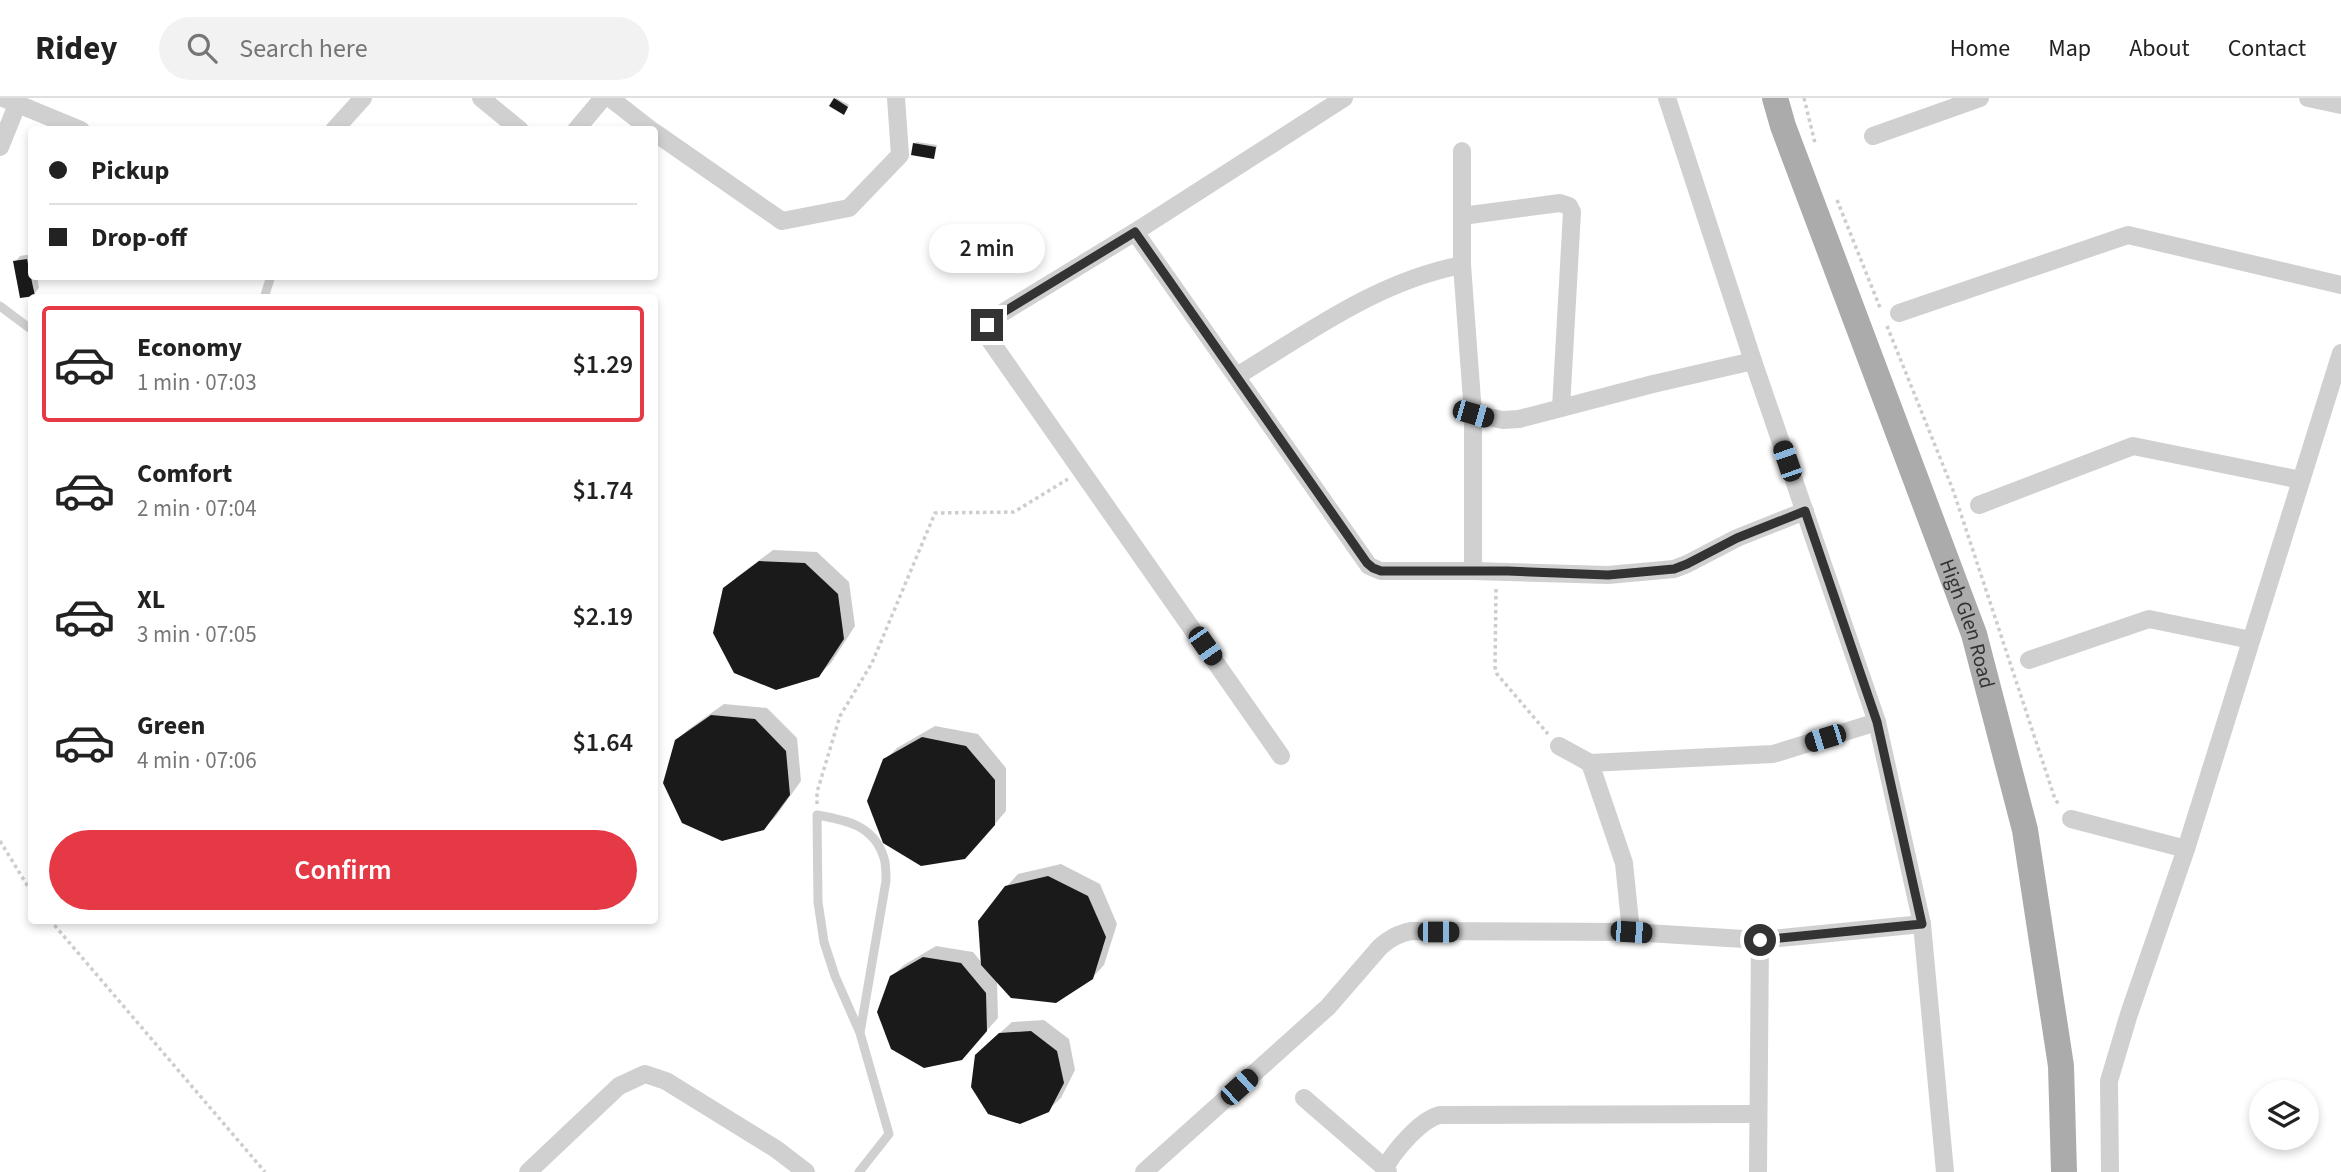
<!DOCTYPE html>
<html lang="en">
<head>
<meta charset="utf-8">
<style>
	body { margin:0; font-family:"Source Sans 3",sans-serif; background:#f2f2f2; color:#222; height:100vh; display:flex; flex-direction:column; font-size:26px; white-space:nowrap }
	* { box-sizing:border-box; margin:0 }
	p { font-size:23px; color:#767676 }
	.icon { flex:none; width:38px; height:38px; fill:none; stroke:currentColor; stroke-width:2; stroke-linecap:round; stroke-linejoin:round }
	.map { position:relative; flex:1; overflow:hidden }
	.side { position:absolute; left:28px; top:196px; width:630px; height:630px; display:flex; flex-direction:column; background:#fff; border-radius:7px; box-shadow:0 4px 10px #0003 }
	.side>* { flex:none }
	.top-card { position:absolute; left:28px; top:28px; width:630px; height:154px; border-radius:7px; box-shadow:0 4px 10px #0003; display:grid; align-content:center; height:154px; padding:0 21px; background:#fff }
	.tools { position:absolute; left:2249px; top:982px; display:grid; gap:14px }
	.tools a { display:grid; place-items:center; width:70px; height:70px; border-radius:50%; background:#fff; box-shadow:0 4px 10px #0003; font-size:35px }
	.end { position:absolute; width:32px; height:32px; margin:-16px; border:9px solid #333; background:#fff; box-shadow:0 0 0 4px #fff }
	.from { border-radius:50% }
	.bubble { position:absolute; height:49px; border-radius:24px; background:#fff; box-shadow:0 4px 10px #0003; font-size:23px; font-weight:600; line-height:49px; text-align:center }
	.car { position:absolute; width:21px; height:42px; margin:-21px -10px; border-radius:9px; box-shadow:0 0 5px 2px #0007; background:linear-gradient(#222 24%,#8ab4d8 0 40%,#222 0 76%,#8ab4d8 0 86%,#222 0) }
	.top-card b { display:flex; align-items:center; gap:24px; height:66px; font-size:26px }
	.top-card b+b { border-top:2px solid #e0e0e0 }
	.top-card i { width:18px; height:18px; background:#222 }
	ul { padding:12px 0 0; list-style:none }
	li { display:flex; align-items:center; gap:21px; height:116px; margin:0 14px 10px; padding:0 7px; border:4px solid transparent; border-radius:7px }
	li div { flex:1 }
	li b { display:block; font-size:26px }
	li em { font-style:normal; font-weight:600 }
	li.selected { border-color:#e63946 }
	li>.icon { width:63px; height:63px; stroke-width:1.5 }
	.action { display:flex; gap:14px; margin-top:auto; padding:14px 21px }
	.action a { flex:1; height:80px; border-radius:42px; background:#e63946; color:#fff; font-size:28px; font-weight:600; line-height:80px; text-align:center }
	header { display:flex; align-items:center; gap:42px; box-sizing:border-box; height:98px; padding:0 35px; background:#fff; border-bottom:2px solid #e0e0e0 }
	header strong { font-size:33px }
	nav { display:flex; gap:38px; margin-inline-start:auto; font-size:24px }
	.search { width:490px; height:63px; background:#f2f2f2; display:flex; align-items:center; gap:18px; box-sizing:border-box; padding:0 24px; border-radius:38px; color:#767676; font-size:26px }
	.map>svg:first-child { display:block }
	.shadow { fill:#0003 }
	.building { fill:#1a1a1a }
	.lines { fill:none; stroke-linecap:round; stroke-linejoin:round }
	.path { stroke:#cdcdcd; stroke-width:3.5; stroke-dasharray:3.5 3.5; stroke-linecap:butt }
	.service { stroke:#d0d0d0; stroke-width:9 }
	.minor { stroke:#d0d0d0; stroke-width:18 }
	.primary { stroke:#ababab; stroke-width:26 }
	.route { stroke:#333; stroke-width:9 }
	.labels { text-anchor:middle; stroke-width:7; stroke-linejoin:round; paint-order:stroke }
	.street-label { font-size:21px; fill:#333; stroke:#fff }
</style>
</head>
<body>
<header>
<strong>Ridey</strong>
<div class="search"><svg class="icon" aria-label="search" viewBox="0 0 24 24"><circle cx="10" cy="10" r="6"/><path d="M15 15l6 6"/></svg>Search here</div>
<nav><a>Home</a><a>Map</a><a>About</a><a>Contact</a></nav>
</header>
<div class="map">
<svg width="2341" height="1074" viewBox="0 0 2341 1074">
	<rect width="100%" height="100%" fill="#fff"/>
	<!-- shadow -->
	<g class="shadow">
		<path d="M 836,0 L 849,7 L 846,13 L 831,7 Z"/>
		<path d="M 917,44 L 937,47 L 935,57 L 933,59 L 914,46 Z"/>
		<path d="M 32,156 L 32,178 L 37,178 L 39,190 L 34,196 L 15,164 L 20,158 Z"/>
		<path d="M 773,452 L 817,454 L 849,484 L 855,528 L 831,565 L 819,577 L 725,491 L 737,479 Z"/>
		<path d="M 724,606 L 767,610 L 797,640 L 801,683 L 776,718 L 763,731 L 676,643 L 689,631 Z"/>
		<path d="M 935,628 L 978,636 L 1006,670 L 1006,713 L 977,747 L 885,662 L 897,650 Z"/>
		<path d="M 1061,766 L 1100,786 L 1117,826 L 1104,867 L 1092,880 L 997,883 L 998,920 L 961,961 L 891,879 L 904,867 L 936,848 L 973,854 L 982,865 L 1006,789 L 1018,776 Z"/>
		<path d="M 1044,922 L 1069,941 L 1075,972 L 1061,1000 L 1048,1012 L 989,945 L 1012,924 Z"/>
	</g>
	<!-- building -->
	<g class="building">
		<path d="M 834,0 L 848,9 L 844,17 L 829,8 Z"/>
		<path d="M 913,45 L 936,49 L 934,61 L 911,57 Z"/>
		<path d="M 27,161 L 35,198 L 20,200 L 13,163 Z"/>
		<path d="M 759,463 L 805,465 L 838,496 L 844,541 L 819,579 L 776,592 L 734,575 L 713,535 L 723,490 Z"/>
		<path d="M 711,617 L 755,621 L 786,653 L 790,697 L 764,732 L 722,743 L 682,725 L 663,685 L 675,642 Z"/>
		<path d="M 922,639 L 966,648 L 995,682 L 995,727 L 965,761 L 921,768 L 883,745 L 867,703 L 883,661 Z"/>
		<path d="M 1048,778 L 1088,798 L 1106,839 L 1093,881 L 1056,905 L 1011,900 L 981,867 L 978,823 L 1005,788 Z"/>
		<path d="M 923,859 L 961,865 L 986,895 L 987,933 L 962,962 L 924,970 L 891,951 L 877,914 L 890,878 Z"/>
		<path d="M 1031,933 L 1057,953 L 1064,985 L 1049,1014 L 1020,1026 L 988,1016 L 971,989 L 975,957 L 999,935 Z"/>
	</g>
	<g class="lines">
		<!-- path -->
		<g class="path">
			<path d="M 1804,0 L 1815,45"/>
			<path d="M 1837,102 L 1881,212"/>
			<path d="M 1887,228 L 1953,392 L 2055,701 L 2060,708"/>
			<path d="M 1496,491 L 1495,569 L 1497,576 L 1548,636"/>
			<path d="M 817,706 L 817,694 L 840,618 L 872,565 L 935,415 L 1014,414 L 1068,381"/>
			<path d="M 0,743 L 32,795"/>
			<path d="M 50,822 L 265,1074"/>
		</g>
		<!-- service -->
		<g class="service">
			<path d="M 264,200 L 271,178"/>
			<path d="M 0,208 L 32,232"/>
			<path d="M 859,1074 L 889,1036 L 860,935 L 835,878 L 824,844 L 818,804 L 817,717 C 846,722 874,727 884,760 C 886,766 886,776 886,783 L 860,935"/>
		</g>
		<!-- minor -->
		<g class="minor">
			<path d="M 3,0 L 81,32"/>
			<path d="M 481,0 L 520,32"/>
			<path d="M 610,0 L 651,32"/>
			<path d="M 1667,0 L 1753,263 L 1877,624 L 1922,826 L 1945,1074"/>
			<path d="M 2308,0 L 2341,7"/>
			<path d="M 334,32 L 363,0"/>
			<path d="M 576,32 L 603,0"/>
			<path d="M 654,34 L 782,123 L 849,110 L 900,57 L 896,0"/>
			<path d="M 1873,38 L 1980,0"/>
			<path d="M 0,49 L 17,7"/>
			<path d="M 1462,118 L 1560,105 L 1569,108 L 1572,114 L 1561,310"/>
			<path d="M 1135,134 L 1369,468 L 1381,473 L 1473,473 L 1473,316 L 1462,167 L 1462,53"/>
			<path d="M 1899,215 L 2128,137 L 2341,187"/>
			<path d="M 1237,278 C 1309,234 1378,183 1462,167"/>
			<path d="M 1473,316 L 1503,322 L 1519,321 L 1653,286 L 1753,263"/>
			<path d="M 1979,407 L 2133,348 L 2301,382"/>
			<path d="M 1473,473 L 1608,477 L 1674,471 L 1687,466 L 1737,440 L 1805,413"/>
			<path d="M 2029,562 L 2149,521 L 2251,542"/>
			<path d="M 1559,648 L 1590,665 L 1773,656 L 1877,624"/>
			<path d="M 1281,658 L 987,238 L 985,230 L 989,223 L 1135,134 L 1344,0"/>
			<path d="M 1590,665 L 1624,765 L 1631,834"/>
			<path d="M 2071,721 L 2186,751"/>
			<path d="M 1304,1000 L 1385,1070"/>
			<path d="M 528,1074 L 619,988 L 645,976 L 666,983 L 776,1051 L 806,1074"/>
			<path d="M 1144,1074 L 1328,909 L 1380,849 C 1390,840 1398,836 1411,833 L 1631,834 L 1760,842 L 1922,826"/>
			<path d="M 1388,1074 L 1385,1070 C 1394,1053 1421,1021 1440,1017 L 1758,1016"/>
			<path d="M 1758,1074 L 1760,842"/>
			<path d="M 2110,1074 L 2109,983 L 2129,916 L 2186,751 L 2341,255"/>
		</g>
		<!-- primary -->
		<path class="primary" id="s1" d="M 1775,0 L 1783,28 L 1974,536 L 2025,732 L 2061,968 L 2064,1074"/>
	</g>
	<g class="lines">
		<!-- route -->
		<path class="route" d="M 987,227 L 989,223 L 1135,134 L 1367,465 L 1373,470 L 1381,473 L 1508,473 L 1608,477 L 1674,471 L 1687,466 L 1737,440 L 1805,413 L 1877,624 L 1922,826 L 1760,842"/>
	</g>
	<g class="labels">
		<!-- street labels -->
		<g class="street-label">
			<text dy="7" stroke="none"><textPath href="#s1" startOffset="560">High Glen Road</textPath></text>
		</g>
	</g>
</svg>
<div class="tools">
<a><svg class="icon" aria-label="layers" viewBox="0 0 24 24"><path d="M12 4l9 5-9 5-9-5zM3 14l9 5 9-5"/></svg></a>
</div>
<i class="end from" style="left:1760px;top:842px"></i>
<i class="end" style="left:987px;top:227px"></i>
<div class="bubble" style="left:929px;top:126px;width:116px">2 min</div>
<i class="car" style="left:1473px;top:316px;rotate:106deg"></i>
<i class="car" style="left:1787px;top:363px;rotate:341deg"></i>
<i class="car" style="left:1205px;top:548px;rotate:145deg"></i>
<i class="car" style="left:1825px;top:640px;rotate:253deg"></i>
<i class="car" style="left:1438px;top:834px;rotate:90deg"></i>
<i class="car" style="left:1631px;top:834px;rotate:94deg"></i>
<i class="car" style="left:1239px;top:989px;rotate:48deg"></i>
<div class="top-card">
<b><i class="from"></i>Pickup</b>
<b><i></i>Drop-off</b>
</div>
<section class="side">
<ul>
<li class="selected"><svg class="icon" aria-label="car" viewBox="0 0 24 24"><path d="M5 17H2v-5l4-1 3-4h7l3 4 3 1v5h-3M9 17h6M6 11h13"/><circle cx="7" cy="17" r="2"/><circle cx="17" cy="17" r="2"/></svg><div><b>Economy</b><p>1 min · 07:03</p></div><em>$1.29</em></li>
<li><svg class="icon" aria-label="car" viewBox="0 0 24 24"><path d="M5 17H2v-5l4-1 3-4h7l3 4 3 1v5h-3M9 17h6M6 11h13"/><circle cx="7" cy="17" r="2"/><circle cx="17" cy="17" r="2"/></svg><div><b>Comfort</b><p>2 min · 07:04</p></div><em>$1.74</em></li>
<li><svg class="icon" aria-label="car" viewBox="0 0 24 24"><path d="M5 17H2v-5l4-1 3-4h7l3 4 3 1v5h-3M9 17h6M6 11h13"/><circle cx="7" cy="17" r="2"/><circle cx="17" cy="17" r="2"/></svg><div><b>XL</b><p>3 min · 07:05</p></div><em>$2.19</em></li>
<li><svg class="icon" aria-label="car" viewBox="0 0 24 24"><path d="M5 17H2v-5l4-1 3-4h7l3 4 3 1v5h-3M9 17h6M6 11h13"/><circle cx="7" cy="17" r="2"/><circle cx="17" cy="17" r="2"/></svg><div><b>Green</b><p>4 min · 07:06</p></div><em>$1.64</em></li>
</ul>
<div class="action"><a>Confirm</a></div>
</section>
</div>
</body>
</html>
